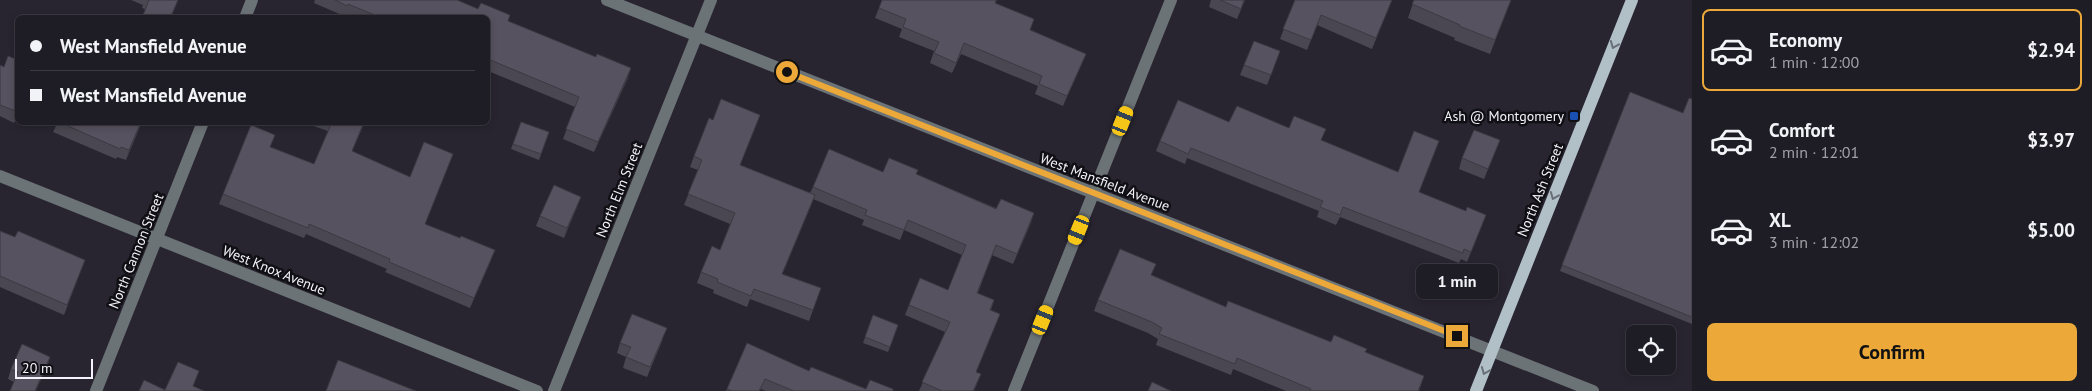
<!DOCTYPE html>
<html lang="en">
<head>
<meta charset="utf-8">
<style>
	body { margin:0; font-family:"PT Sans",sans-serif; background:#2b2932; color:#f1f3f6; height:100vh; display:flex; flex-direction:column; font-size:19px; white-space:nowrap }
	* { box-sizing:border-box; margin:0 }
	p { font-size:16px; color:#a1a1a7 }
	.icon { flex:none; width:28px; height:28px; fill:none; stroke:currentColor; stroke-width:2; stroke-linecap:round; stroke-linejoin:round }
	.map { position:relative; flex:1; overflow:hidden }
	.side { display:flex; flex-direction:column; background:#1e1c25; width:400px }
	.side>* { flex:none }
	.guide { position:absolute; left:15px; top:15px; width:475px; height:110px; border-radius:8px; box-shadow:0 2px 8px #0003,0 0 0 1px #3c3a42; display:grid; align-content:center; height:110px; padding:0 15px; background:#1e1c25 }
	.fabs { position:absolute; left:1626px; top:325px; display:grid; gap:10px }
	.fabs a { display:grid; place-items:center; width:50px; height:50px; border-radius:8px; background:#1e1c25; box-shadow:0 2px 8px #0003,0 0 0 1px #3c3a42; font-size:25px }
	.scale { position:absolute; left:15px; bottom:12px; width:78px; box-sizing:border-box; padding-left:5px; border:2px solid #f4f3fb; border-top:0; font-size:14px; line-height:18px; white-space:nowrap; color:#f4f3fb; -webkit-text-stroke:4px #100f14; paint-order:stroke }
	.end { position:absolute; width:22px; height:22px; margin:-11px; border:6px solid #eca93a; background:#111; box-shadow:0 0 0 2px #111 }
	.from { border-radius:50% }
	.bubble { position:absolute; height:35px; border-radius:8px; background:#1e1c25; box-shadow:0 2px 8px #0003,0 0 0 1px #3c3a42; font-size:16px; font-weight:600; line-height:35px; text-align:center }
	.car { position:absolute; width:15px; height:30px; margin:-15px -8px; border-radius:6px; box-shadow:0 0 4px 1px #0007; background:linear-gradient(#f5c518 24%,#345 0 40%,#f5c518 0 76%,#345 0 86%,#f5c518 0) }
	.guide b { display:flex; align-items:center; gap:18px; height:48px; font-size:19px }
	.guide b+b { border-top:1px solid #3c3a42 }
	.guide i { width:12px; height:12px; background:#f1f3f6 }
	ul { padding:9px 0 0; list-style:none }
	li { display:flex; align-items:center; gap:15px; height:82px; margin:0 10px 8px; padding:0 5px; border:2px solid transparent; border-radius:8px }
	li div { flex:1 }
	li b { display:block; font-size:19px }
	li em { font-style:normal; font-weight:600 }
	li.active { border-color:#eca93a }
	li>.icon { width:45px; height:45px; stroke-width:1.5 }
	.action { display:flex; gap:10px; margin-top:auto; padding:10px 15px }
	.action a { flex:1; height:58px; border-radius:8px; background:#eca93a; color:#111; font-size:20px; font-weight:600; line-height:58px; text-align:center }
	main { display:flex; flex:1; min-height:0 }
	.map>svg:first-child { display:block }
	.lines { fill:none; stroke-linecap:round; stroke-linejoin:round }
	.minor { stroke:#6c7376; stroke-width:12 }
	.primary { stroke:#b1bfc7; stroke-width:12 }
	.wall { fill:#4b4752 }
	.shaded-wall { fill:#3d3942 }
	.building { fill:#57525f; stroke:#3d3942 }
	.oneway { stroke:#697076 }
	.route { stroke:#eca93a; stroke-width:6 }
	.transit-dot { fill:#1a4fb4; stroke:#100f14; stroke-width:2 }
	.labels { text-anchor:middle; stroke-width:5; stroke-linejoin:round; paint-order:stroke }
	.poi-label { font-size:14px; fill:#f4f3fb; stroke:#100f14; text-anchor:end }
	.street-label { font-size:14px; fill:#f4f3fb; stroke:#100f14 }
</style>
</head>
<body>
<main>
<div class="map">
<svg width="1692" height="391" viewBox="0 0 1692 391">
	<rect width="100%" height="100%" fill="#282531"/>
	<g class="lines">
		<!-- minor -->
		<g class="minor">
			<path d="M 607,0 L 1593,391"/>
			<path d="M 245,18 L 252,0"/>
			<path d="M 0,176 L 537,391"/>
			<path d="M 96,391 L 203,122"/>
			<path d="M 554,391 L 711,0"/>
			<path d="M 1014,391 L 1171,0"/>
		</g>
		<!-- primary -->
		<path class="primary" d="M 1476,391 L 1632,0"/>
	</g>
	<!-- wall -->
	<g class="wall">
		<path d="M 131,0 L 178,0 L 171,18 L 142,18 L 145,9 L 142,8 L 143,5 Z"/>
		<path d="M 315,0 L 457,0 L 508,21 L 628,78 L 594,152 L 563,139 L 575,107 L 488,71 L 488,18 L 354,18 L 345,14 L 344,16 L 314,3 Z"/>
		<path d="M 882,0 L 997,0 L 995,4 L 1031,30 L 1086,54 L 1063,106 L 1035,94 L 1038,86 L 961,54 L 952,73 L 930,63 L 934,51 L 899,37 L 902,29 L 875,18 Z"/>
		<path d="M 1211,0 L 1245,0 L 1237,19 L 1209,7 Z"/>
		<path d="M 1295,0 L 1392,0 L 1372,49 L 1317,25 L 1307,50 L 1280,39 Z"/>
		<path d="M 1414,0 L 1511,0 L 1490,54 L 1454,40 L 1455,38 L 1408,18 Z"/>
		<path d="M 1280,51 L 1267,85 L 1240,75 L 1244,65 Z"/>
		<path d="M 18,60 L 18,116 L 14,123 L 0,116 L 0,65 L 4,67 Z"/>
		<path d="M 1630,92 L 1683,113 L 1692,99 L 1692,324 L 1560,271 Z"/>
		<path d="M 760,115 L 740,165 L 810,193 L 813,187 L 883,172 L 916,174 L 1031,223 L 1013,264 L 992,255 L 978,293 L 994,300 L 991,310 L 1000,314 L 976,372 L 981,374 L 974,391 L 919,391 L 945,332 L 905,315 L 909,305 L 948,290 L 962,255 L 904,230 L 900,240 L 862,225 L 864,220 L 813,199 L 782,274 L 813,310 L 809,321 L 750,299 L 747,307 L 713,293 L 714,290 L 697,283 L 701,272 L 720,250 L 730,224 L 684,205 L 698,170 L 690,167 L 694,156 L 713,120 Z"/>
		<path d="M 47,122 L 142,122 L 126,160 L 117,157 L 116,159 L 53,132 L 56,126 Z"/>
		<path d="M 302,122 L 365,122 L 352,151 L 410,177 L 453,154 L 425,224 L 491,260 L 470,308 L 385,272 L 387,269 L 306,234 L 304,238 L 219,204 L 223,194 L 271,147 L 314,164 L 328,131 Z"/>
		<path d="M 521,122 L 549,132 L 539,160 L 511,149 Z"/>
		<path d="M 1229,122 L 1289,128 L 1321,140 L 1482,225 L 1467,262 L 1461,259 L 1459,263 L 1340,217 L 1336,225 L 1317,217 L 1319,211 L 1187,158 L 1185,164 L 1156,151 L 1160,141 Z"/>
		<path d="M 1500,140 L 1484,179 L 1459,169 L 1462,158 Z"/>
		<path d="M 577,207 L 564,238 L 536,226 L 540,216 Z"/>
		<path d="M 0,231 L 15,237 L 85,260 L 64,315 L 0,287 Z"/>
		<path d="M 1152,275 L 1226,307 L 1365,353 L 1424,376 L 1419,391 L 1286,391 L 1233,369 L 1231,375 L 1156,345 L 1158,339 L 1148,333 L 1094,311 L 1098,300 Z"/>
		<path d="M 873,315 L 890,347 L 888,352 L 863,343 Z"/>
		<path d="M 663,339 L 647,377 L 623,368 L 626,357 L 617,353 L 620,343 Z"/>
		<path d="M 747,343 L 809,371 L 866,389 L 893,391 L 766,391 L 761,389 L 760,391 L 726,391 Z"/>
		<path d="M 50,357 L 47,367 L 14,382 L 8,379 L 11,369 Z"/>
	</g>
	<!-- shaded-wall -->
	<g class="shaded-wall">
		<path d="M 1086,54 L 1082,64 L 1063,106 L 1067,96 Z"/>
		<path d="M 631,68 L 628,78 L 594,152 L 598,142 Z"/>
		<path d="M 141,122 L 142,122 L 126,160 L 129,150 Z"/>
		<path d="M 815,195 L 811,206 L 778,285 L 782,274 Z"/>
		<path d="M 581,197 L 577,207 L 564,238 L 567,228 Z"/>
		<path d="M 1034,213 L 1031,223 L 1013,264 L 1017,254 Z"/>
		<path d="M 495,250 L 491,260 L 470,308 L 474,298 Z"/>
		<path d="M 50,357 L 47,367 L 36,391 L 35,391 Z"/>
	</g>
	<!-- building -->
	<g class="building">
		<path d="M 149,0 L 178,0 L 170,18 L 142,18 Z"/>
		<path d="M 335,0 L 457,0 L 478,9 L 481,3 L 510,15 L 508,21 L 596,57 L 597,54 L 631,68 L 598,142 L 566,129 L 579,97 L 488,59 L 488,18 L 382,18 L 348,4 L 347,6 Z"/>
		<path d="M 882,0 L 996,0 L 995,3 L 1034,19 L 1030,30 L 1086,54 L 1067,96 L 1039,84 L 1042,76 L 964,43 L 956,63 L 934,53 L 939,42 L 903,27 L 906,19 L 879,8 Z"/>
		<path d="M 1220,0 L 1244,0 L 1241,9 Z"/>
		<path d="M 1295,0 L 1392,0 L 1376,38 L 1321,15 L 1311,40 L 1283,29 Z"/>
		<path d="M 1414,0 L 1511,0 L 1495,40 L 1459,26 L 1460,25 L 1412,4 Z"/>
		<path d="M 1254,41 L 1280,51 L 1271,75 L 1244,65 Z"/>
		<path d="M 8,56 L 18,60 L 18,112 L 0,105 L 0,65 L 4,67 Z"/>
		<path d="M 1630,92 L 1683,113 L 1689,98 L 1692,99 L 1692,317 L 1562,265 Z"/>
		<path d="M 721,99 L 760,115 L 740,165 L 815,195 L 782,274 L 821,288 L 813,310 L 754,289 L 751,296 L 717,282 L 718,279 L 701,272 L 712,246 L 720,250 L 735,213 L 688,194 L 702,160 L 694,156 L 709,118 L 713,120 Z"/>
		<path d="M 1178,100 L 1229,122 L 1237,106 L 1289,128 L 1294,116 L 1326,129 L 1321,140 L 1398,172 L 1414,131 L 1439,141 L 1419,192 L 1466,211 L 1467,207 L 1486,215 L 1471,252 L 1464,249 L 1463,253 L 1343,207 L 1340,215 L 1320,207 L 1323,201 L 1191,148 L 1188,154 L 1160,141 Z"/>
		<path d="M 59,122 L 141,122 L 129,150 L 121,147 L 120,149 Z"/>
		<path d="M 332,122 L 364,122 L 352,151 L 410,177 L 424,142 L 453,154 L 425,224 L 460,238 L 461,236 L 495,250 L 474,298 L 389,262 L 390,259 L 309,224 L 308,228 L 223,194 L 251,125 L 275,135 L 270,147 L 314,164 Z"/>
		<path d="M 521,122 L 549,132 L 541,154 L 513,144 Z"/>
		<path d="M 1474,130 L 1500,140 L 1488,169 L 1462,158 Z"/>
		<path d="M 829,149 L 883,172 L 889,158 L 918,170 L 916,174 L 996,209 L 1001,199 L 1034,213 L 1017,254 L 996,245 L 977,293 L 994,300 L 990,310 L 1000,314 L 976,372 L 981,374 L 973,391 L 942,391 L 922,382 L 950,322 L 909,305 L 920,278 L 948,290 L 966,245 L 908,220 L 904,230 L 865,215 L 867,210 L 813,187 Z"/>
		<path d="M 554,185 L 581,197 L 567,228 L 540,216 Z"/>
		<path d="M 0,231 L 15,237 L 18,231 L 85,260 L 67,305 L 0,276 Z"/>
		<path d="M 1120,249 L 1156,264 L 1151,275 L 1226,307 L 1228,301 L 1331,342 L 1334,335 L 1367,349 L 1365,352 L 1424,376 L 1418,391 L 1310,391 L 1311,389 L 1237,358 L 1235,364 L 1159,334 L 1162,328 L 1152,322 L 1098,300 Z"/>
		<path d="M 632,314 L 667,328 L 650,367 L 626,357 L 631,347 L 620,343 Z"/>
		<path d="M 873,315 L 898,325 L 890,347 L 865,337 Z"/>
		<path d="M 747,343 L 809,371 L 811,367 L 866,389 L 870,380 L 893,389 L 893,391 L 794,391 L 765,379 L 759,391 L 732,391 L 727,389 Z"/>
		<path d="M 22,344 L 50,357 L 35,391 L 10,391 L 18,372 L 11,369 Z"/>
		<path d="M 338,360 L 416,391 L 326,391 Z"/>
		<path d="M 178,362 L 199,371 L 193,386 L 204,391 L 139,391 L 144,380 L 165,390 Z"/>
		<path d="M 1152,382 L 1171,391 L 1148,391 Z"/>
	</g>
	<!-- one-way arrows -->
	<defs><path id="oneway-chevron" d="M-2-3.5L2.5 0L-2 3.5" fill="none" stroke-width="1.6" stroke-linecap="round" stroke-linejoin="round" transform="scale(1.25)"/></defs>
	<g class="oneway">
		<use href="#oneway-chevron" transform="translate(1614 45) rotate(112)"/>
		<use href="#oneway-chevron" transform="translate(1554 196) rotate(112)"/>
		<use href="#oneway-chevron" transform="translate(1485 371) rotate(112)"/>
	</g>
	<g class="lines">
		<!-- route -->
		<path class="route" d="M 787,72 L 1457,336"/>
	</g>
	<!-- markers -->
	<rect class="transit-dot" x="1569" y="111" width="10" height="10" rx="2.5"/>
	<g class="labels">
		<!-- poi labels -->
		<g class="poi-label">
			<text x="1564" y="121">Ash @ Montgomery</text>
		</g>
		<!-- street labels -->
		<g class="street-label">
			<text transform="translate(1105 182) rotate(21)" y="5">West Mansfield Avenue</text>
			<text transform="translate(619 190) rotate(-68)" y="5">North Elm Street</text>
			<text transform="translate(1540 190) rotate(-68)" y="5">North Ash Street</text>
			<text transform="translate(136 251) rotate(-68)" y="5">North Cannon Street</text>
			<text transform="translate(274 270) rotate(22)" y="5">West Knox Avenue</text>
		</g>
	</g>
</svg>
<div class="fabs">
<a><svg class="icon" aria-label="locate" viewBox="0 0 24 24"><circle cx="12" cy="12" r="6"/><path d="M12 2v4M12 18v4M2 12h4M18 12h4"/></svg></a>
</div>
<div class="scale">20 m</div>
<i class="end from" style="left:787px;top:72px"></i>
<i class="end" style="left:1457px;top:336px"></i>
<div class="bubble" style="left:1416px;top:264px;width:82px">1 min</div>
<i class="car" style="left:1123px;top:121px;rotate:22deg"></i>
<i class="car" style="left:1079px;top:230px;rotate:202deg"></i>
<i class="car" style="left:1043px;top:320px;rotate:22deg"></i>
<div class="guide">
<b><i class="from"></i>West Mansfield Avenue</b>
<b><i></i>West Mansfield Avenue</b>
</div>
</div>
<section class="side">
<ul>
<li class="active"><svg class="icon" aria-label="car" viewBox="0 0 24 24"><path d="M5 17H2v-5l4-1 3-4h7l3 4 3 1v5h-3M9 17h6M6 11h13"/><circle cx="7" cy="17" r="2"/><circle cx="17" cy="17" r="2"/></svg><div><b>Economy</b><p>1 min · 12:00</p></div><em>$2.94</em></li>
<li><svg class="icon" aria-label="car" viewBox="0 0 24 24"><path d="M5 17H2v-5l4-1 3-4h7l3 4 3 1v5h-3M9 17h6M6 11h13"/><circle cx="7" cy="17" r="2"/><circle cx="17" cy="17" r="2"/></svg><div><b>Comfort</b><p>2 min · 12:01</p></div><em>$3.97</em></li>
<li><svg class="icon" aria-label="car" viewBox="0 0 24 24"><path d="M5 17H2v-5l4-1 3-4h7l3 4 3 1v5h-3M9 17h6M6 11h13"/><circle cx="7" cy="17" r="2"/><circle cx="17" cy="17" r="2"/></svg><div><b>XL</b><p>3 min · 12:02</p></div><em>$5.00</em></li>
</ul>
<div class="action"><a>Confirm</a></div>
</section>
</main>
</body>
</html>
